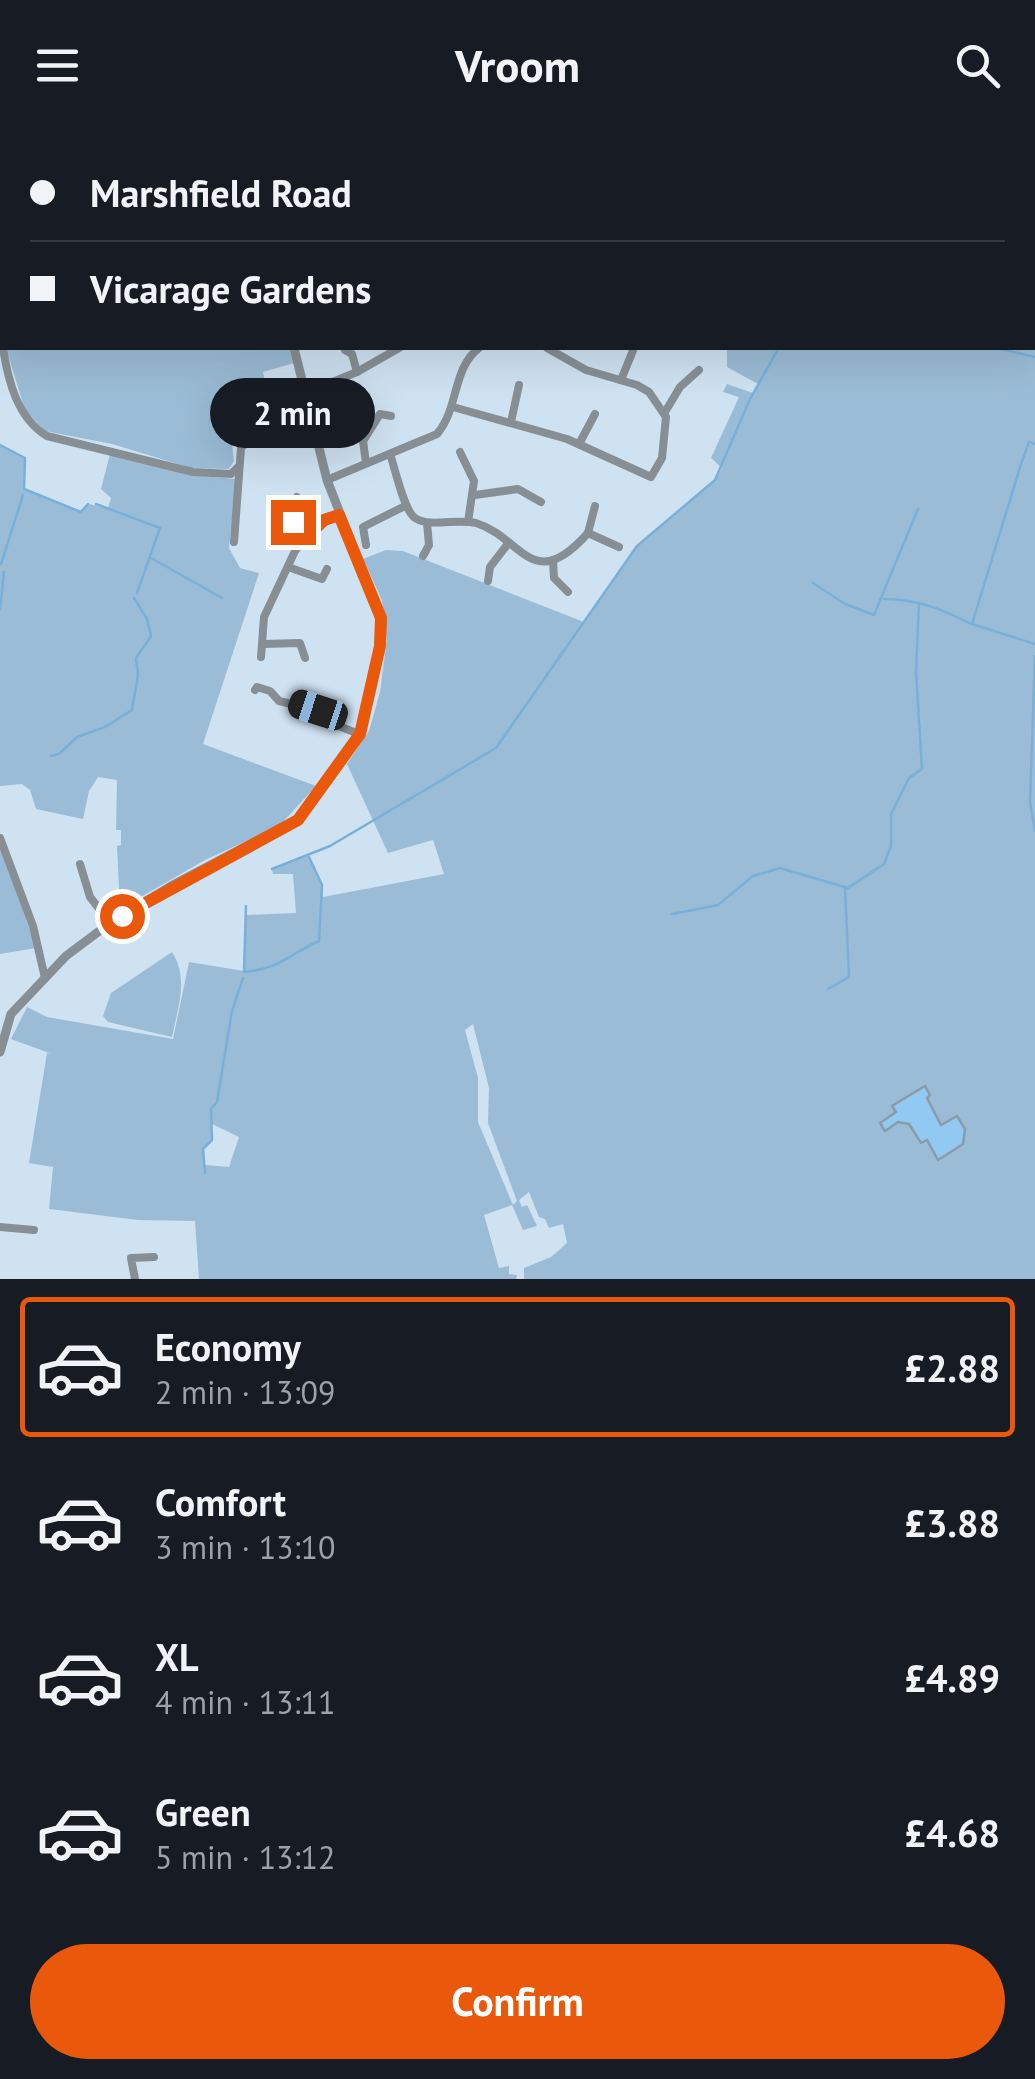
<!DOCTYPE html>
<html lang="en">
<head>
<meta charset="utf-8">
<style>
	body { margin:0; font-family:"PT Sans",sans-serif; background:#242831; color:#f1f3f6; height:100vh; display:flex; flex-direction:column; font-size:38px; white-space:nowrap }
	* { box-sizing:border-box; margin:0 }
	p { font-size:32px; color:#9ea1a6 }
	.icon { flex:none; width:55px; height:55px; fill:none; stroke:currentColor; stroke-width:2; stroke-linecap:round; stroke-linejoin:round }
	.map { position:relative; height:1149px; overflow:hidden }
	.details { display:flex; flex-direction:column; background:#171b24; flex:1 }
	.details>* { flex:none }
	.hud { position:absolute; left:0px; top:0px; width:1035px; height:220px; box-shadow:0 10px 40px #0002; display:grid; align-content:center; height:220px; padding:0 30px; background:#171b24 }
	.end { position:absolute; width:45px; height:45px; margin:-22px; border:12px solid #ea580c; background:#fff; box-shadow:0 0 0 5px #fff }
	.from { border-radius:50% }
	.bubble { position:absolute; height:70px; border-radius:35px; background:#171b24; box-shadow:0 10px 40px #0002; font-size:32px; font-weight:800; line-height:70px; text-align:center }
	.car { position:absolute; width:30px; height:60px; margin:-30px -15px; border-radius:12px; box-shadow:0 0 8px 2px #0007; background:linear-gradient(#222 24%,#8ab4d8 0 40%,#222 0 76%,#8ab4d8 0 86%,#222 0) }
	.hud b { display:flex; align-items:center; gap:35px; height:95px; font-size:38px }
	.hud b+b { border-top:2px solid #363941 }
	.hud i { width:25px; height:25px; background:#f1f3f6 }
	ul { padding:18px 0 0; list-style:none }
	li { display:flex; align-items:center; gap:30px; height:140px; margin:0 20px 15px; padding:0 10px; border:5px solid transparent; border-radius:10px }
	li div { flex:1 }
	li b { display:block; font-size:38px }
	li em { font-style:normal; font-weight:800 }
	li.current { border-color:#ea580c }
	li>.icon { width:90px; height:90px; stroke-width:1.5 }
	.primary-button { display:flex; gap:20px; margin-top:auto; padding:20px 30px }
	.primary-button a { flex:1; height:115px; border-radius:60px; background:#ea580c; color:#fff; font-size:40px; font-weight:800; line-height:115px; text-align:center }
	header { display:flex; justify-content:space-between; align-items:center; height:130px; padding:0 30px; background:#171b24; font-size:45px; font-weight:800 }
	.map>svg:first-child { display:block }
	.green { fill:#9bbcd6; fill-rule:evenodd }
	.lines { fill:none; stroke-linecap:round; stroke-linejoin:round }
	.stream { stroke:#79b0da; stroke-width:2.5 }
	.building { fill:#91c9f3; stroke:#8a9caa; stroke-width:2.5 }
	.minor { stroke:#878f95; stroke-width:8 }
	.tertiary { stroke:#878f95; stroke-width:9 }
	.route { stroke:#ea580c; stroke-width:12 }
</style>
</head>
<body>
<header><svg class="icon" aria-label="menu" viewBox="0 0 24 24"><path d="M4 6h16M4 12h16M4 18h16"/></svg>Vroom<svg class="icon" aria-label="search" viewBox="0 0 24 24"><circle cx="10" cy="10" r="6"/><path d="M15 15l6 6"/></svg></header>
<div class="map">
<svg width="1035" height="1149" viewBox="0 0 1035 1149">
	<rect width="100%" height="100%" fill="#cfe2f2"/>
	<!-- green -->
	<g class="green">
		<path d="M 798,0 L 1035,0 L 1035,1149 L 524,1149 L 524,1138 L 551,1127 L 567,1113 L 563,1094 L 549,1098 L 545,1089 L 539,1087 L 529,1062 L 519,1070 L 522,1077 L 527,1075 L 537,1096 L 523,1100 L 512,1075 L 484,1085 L 499,1138 L 509,1136 L 509,1144 L 517,1145 L 516,1149 L 199,1149 L 195,1091 L 138,1090 L 49,1079 L 53,1037 L 29,1033 L 47,923 L 52,924 L 11,909 L 27,877 L 47,887 L 173,909 L 189,832 L 244,841 L 246,785 L 296,783 L 293,744 L 273,744 L 272,739 L 308,726 L 322,755 L 323,767 L 444,744 L 433,710 L 388,723 L 347,634 L 369,601 L 380,562 L 387,509 L 382,470 L 363,429 L 386,420 L 403,421 L 584,492 L 637,416 L 715,350 L 722,338 L 711,328 L 739,267 L 723,262 L 727,254 L 753,263 L 758,254 L 727,237 L 727,218 L 1032,218 L 1032,2 ZM 473,894 L 489,958 L 488,993 L 517,1071 L 513,1075 L 478,992 L 478,948 L 465,900 ZM 212,994 L 239,1007 L 229,1037 L 205,1035 L 203,1019 L 212,1010 Z"/>
		<path d="M 6,218 L 289,218 L 294,233 L 263,242 L 269,271 L 257,275 L 227,271 L 234,331 L 229,339 L 191,338 L 112,314 L 45,301 L 25,280 Z"/>
		<path d="M 0,315 L 25,328 L 25,359 L 81,382 L 88,374 L 108,378 L 111,368 L 101,359 L 110,324 L 189,345 L 236,349 L 229,418 L 240,438 L 259,443 L 203,614 L 316,656 L 279,696 L 205,730 L 120,779 L 117,716 L 121,715 L 121,700 L 116,700 L 117,650 L 98,647 L 89,661 L 83,689 L 36,679 L 30,660 L 22,654 L 0,656 Z"/>
		<path d="M 0,713 L 36,818 L 0,824 Z"/>
		<path d="M 172,822 C 189,848 178,877 172,907 L 108,892 L 103,886 L 111,863 Z"/>
	</g>
	<g class="lines">
		<!-- stream -->
		<g class="stream">
			<path d="M 872,0 L 875,2"/>
			<path d="M 758,2 L 760,0"/>
			<path d="M 797,2 L 798,0"/>
			<path d="M 849,2 L 850,0"/>
			<path d="M 906,2 L 906,0"/>
			<path d="M 998,2 L 999,0"/>
			<path d="M 1032,116 L 1035,117"/>
			<path d="M 997,218 L 1035,227"/>
			<path d="M 1035,314 L 1029,312 L 1022,331 L 972,494 L 1035,514"/>
			<path d="M 0,315 L 25,328 L 24,359 L 81,382 L 88,374"/>
			<path d="M 96,374 L 160,398 L 137,463"/>
			<path d="M 151,428 L 222,468"/>
			<path d="M 1,434 L 23,365"/>
			<path d="M 813,453 L 845,474 L 874,485 L 918,379"/>
			<path d="M 884,469 C 917,469 942,479 971,494"/>
			<path d="M 0,479 L 4,442"/>
			<path d="M 1035,526 L 1030,672 L 1035,701"/>
			<path d="M 51,626 L 59,624 L 77,607 L 105,597 L 132,580 L 138,545 L 136,528 L 151,506 L 147,489 L 134,468"/>
			<path d="M 272,739 L 330,716 L 496,618 L 637,416 L 715,350 L 750,269 L 777,221"/>
			<path d="M 246,776 L 244,842 C 282,838 286,826 319,811 L 322,755 L 309,727"/>
			<path d="M 672,784 L 718,775 L 753,746 L 780,738 L 848,758 L 884,734 L 891,716 L 891,684 L 909,648 L 922,639 L 916,541 L 919,473"/>
			<path d="M 828,859 L 849,847 L 845,758"/>
			<path d="M 205,1043 L 203,1019 L 212,1010 L 211,979 L 217,972 L 232,881 L 243,848"/>
		</g>
	</g>
	<!-- building -->
	<path class="building" d="M 925,956 L 930,965 L 927,968 L 941,995 L 957,986 L 965,999 L 963,1014 L 938,1030 L 927,1010 L 921,1013 L 909,994 L 898,992 L 885,1001 L 880,993 L 896,982 L 892,976 Z"/>
	<g class="lines">
		<!-- minor -->
		<g class="minor">
			<path d="M 403,0 L 410,0"/>
			<path d="M 14,2 L 15,0"/>
			<path d="M 372,2 L 377,0"/>
			<path d="M 0,41 L 2,34"/>
			<path d="M 0,185 L 2,213"/>
			<path d="M 3,218 C 8,250 17,288 47,306 L 193,342 L 231,344 L 237,338"/>
			<path d="M 345,220 L 352,224 L 357,242"/>
			<path d="M 621,250 L 634,218"/>
			<path d="M 308,262 L 357,242 L 399,218"/>
			<path d="M 453,277 L 567,309 L 651,347 L 662,328 L 666,287 L 649,262 L 637,255 L 586,240 L 547,218"/>
			<path d="M 665,282 L 680,257 L 699,240"/>
			<path d="M 511,292 L 519,255"/>
			<path d="M 579,314 L 595,284"/>
			<path d="M 460,322 L 474,351 L 468,392"/>
			<path d="M 390,324 C 395,338 404,381 415,388 C 430,398 457,388 476,393 C 522,407 532,466 588,403 L 619,417"/>
			<path d="M 366,333 L 363,311 L 380,284 L 391,286"/>
			<path d="M 327,350 L 437,304 C 459,279 452,238 479,218"/>
			<path d="M 475,365 L 518,359 L 541,372"/>
			<path d="M 297,367 L 290,382 L 304,410"/>
			<path d="M 588,403 L 595,376"/>
			<path d="M 234,412 L 241,318 C 262,295 287,296 315,304"/>
			<path d="M 366,415 L 363,397 L 405,376"/>
			<path d="M 423,426 L 429,415 L 427,393"/>
			<path d="M 553,430 L 554,448 L 568,462"/>
			<path d="M 288,437 L 322,449 L 327,439"/>
			<path d="M 488,451 L 490,437 L 507,415"/>
			<path d="M 263,514 L 300,513 L 305,528"/>
			<path d="M 261,527 L 264,487 L 295,421 L 312,399 L 339,385"/>
			<path d="M 255,560 L 257,557 L 270,561 L 279,571 L 318,580 L 331,593 L 359,604"/>
			<path d="M 0,708 L 33,796 L 45,848"/>
			<path d="M 80,734 L 90,767 L 110,793"/>
			<path d="M 0,1097 L 34,1100"/>
			<path d="M 135,1149 L 131,1128 L 154,1127"/>
		</g>
		<!-- tertiary -->
		<g class="tertiary">
			<path d="M 255,0 L 255,2"/>
			<path d="M 0,922 L 11,884 L 66,826 L 110,793 L 171,756 L 298,689 L 362,600 L 380,516 L 381,488 L 327,350 L 294,218"/>
		</g>
	</g>
	<g class="lines">
		<!-- route -->
		<path class="route" d="M 122,786 L 298,690 L 360,604 L 380,516 L 381,488 L 339,385 L 324,390 L 304,410 L 293,392"/>
	</g>
</svg>
<i class="end from" style="left:122px;top:786px"></i>
<i class="end" style="left:293px;top:392px"></i>
<div class="bubble" style="left:210px;top:248px;width:165px">2 min</div>
<i class="car" style="left:318px;top:580px;rotate:288deg"></i>
<div class="hud">
<b><i class="from"></i>Marshfield Road</b>
<b><i></i>Vicarage Gardens</b>
</div>
</div>
<section class="details">
<ul>
<li class="current"><svg class="icon" aria-label="car" viewBox="0 0 24 24"><path d="M5 17H2v-5l4-1 3-4h7l3 4 3 1v5h-3M9 17h6M6 11h13"/><circle cx="7" cy="17" r="2"/><circle cx="17" cy="17" r="2"/></svg><div><b>Economy</b><p>2 min · 13:09</p></div><em>£2.88</em></li>
<li><svg class="icon" aria-label="car" viewBox="0 0 24 24"><path d="M5 17H2v-5l4-1 3-4h7l3 4 3 1v5h-3M9 17h6M6 11h13"/><circle cx="7" cy="17" r="2"/><circle cx="17" cy="17" r="2"/></svg><div><b>Comfort</b><p>3 min · 13:10</p></div><em>£3.88</em></li>
<li><svg class="icon" aria-label="car" viewBox="0 0 24 24"><path d="M5 17H2v-5l4-1 3-4h7l3 4 3 1v5h-3M9 17h6M6 11h13"/><circle cx="7" cy="17" r="2"/><circle cx="17" cy="17" r="2"/></svg><div><b>XL</b><p>4 min · 13:11</p></div><em>£4.89</em></li>
<li><svg class="icon" aria-label="car" viewBox="0 0 24 24"><path d="M5 17H2v-5l4-1 3-4h7l3 4 3 1v5h-3M9 17h6M6 11h13"/><circle cx="7" cy="17" r="2"/><circle cx="17" cy="17" r="2"/></svg><div><b>Green</b><p>5 min · 13:12</p></div><em>£4.68</em></li>
</ul>
<div class="primary-button"><a>Confirm</a></div>
</section>
</body>
</html>
